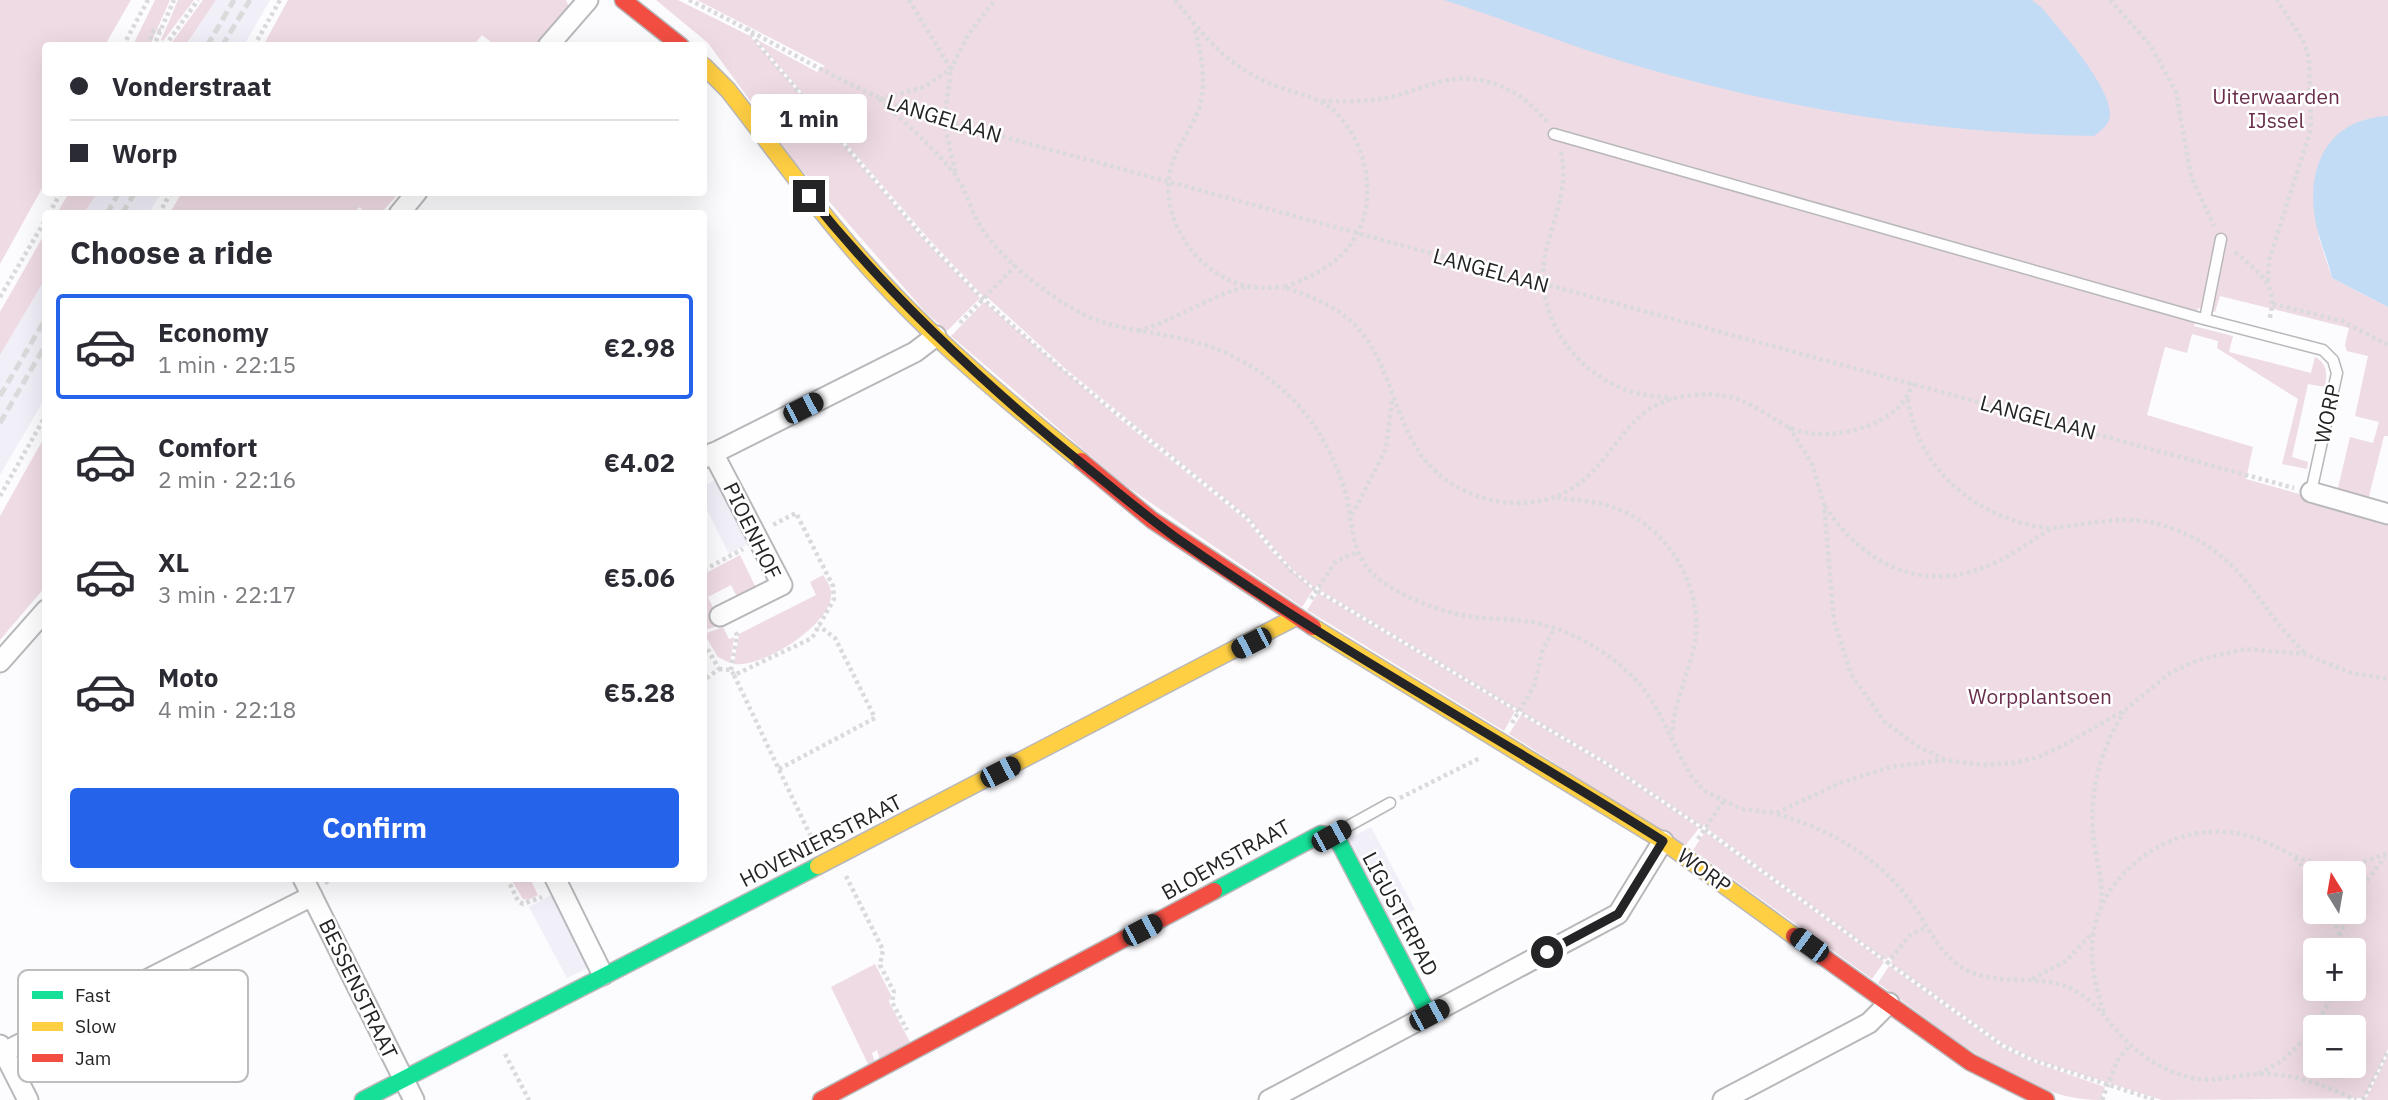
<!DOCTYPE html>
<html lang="en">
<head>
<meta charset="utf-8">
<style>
	body { margin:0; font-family:"IBM Plex Sans",sans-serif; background:#f7f7f7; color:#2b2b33; height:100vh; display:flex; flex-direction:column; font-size:26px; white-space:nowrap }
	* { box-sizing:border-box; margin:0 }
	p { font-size:23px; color:#7c7c81 }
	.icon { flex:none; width:38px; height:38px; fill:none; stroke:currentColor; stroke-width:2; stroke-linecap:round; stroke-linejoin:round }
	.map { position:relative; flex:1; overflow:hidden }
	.side { position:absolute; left:42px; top:210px; width:665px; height:672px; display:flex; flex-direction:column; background:#fff; border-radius:7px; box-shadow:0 7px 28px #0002 }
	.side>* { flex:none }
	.top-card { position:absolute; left:42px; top:42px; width:665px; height:154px; border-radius:7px; box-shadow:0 7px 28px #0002; display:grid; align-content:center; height:154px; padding:0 28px; background:#fff }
	.needle { width:46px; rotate:349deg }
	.tools { position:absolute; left:2303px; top:861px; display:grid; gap:14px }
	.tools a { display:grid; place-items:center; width:63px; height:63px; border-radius:7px; background:#fff; box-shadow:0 7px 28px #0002; font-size:35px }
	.end { position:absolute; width:32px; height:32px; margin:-16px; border:9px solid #242426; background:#fff; box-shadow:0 0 0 4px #fff }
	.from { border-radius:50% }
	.bubble { position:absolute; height:49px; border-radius:7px; background:#fff; box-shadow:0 7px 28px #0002; font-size:23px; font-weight:700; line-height:49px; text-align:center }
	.car { position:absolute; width:21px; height:42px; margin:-21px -10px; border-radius:9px; box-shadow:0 0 5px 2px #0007; background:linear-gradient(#222 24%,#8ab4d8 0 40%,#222 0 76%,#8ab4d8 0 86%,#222 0) }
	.top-card b { display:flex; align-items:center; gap:24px; height:66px; font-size:26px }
	.top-card b+b { border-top:2px solid #e1e1e2 }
	.top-card i { width:18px; height:18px; background:#2b2b33 }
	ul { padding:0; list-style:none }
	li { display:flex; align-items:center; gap:21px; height:105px; margin:0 14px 10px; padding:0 14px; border:4px solid transparent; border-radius:7px }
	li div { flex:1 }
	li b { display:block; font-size:26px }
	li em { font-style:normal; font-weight:700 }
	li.selected { border-color:#2563eb }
	li>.icon { width:63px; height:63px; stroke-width:1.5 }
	h2 { padding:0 28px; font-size:32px; line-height:84px }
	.cta { display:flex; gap:14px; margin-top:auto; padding:14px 28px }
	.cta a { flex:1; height:80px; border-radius:7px; background:#2563eb; color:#fff; font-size:28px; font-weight:700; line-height:80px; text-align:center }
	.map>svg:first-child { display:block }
	.built { fill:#f1eff8 }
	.green { fill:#efdbe4; fill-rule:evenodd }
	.water { fill:#c3dcf6 }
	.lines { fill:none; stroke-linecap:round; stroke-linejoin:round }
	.lane-casing { stroke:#b8b7ba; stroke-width:13 }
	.street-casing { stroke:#b8b7ba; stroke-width:23 }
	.fast-casing { stroke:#b8b7ba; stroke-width:19 }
	.slow-casing { stroke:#b8b7ba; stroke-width:19 }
	.jam-casing { stroke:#b8b7ba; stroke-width:19 }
	.path { stroke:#dadadb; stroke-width:4.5; stroke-dasharray:3.5 3.5; stroke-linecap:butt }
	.lane { stroke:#fffeff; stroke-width:10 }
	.street { stroke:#fffeff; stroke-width:19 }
	.fast { stroke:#16e098; stroke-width:16 }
	.slow { stroke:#ffcf43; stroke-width:16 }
	.jam { stroke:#f24e42; stroke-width:16 }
	.rail { stroke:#dbdbdb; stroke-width:5; stroke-dasharray:10 5; stroke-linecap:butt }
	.route { stroke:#242426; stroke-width:9 }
	.labels { text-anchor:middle; stroke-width:5; stroke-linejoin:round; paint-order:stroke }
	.park-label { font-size:21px; fill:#6a2e4c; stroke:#fff }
	.street-label { font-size:21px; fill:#242426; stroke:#fff }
	.key { fill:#fff; stroke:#bdbdbe; stroke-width:2 }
	.key-label { font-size:19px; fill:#242426 }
</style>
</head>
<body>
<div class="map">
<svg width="2388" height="1100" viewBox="0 0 2388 1100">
	<rect width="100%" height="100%" fill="#fcfbfe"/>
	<!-- built -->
	<g class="built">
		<path d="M 216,0 L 270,0 L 244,45 L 186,46 Z"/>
		<path d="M 97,193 L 161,193 L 149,213 L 84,214 Z"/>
		<path d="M 45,279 L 45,398 L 0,475 L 0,355 Z"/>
		<path d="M 719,478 L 752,542 L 729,554 L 704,504 L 704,486 Z"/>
		<path d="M 1371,827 L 1415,910 L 1389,922 L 1347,840 Z"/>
		<path d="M 554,894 L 592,966 L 567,978 L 529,907 Z"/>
	</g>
	<!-- green -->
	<g class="green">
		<path d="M 0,0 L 131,0 L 105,45 L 46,46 L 45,183 L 0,264 Z"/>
		<path d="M 155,0 L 170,0 L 150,45 L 133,45 Z"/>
		<path d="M 178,0 L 194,0 L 163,41 L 161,40 Z"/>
		<path d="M 203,0 L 216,0 L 186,45 L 170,45 Z"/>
		<path d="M 288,0 L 566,0 L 570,9 L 539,45 L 495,45 L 482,35 L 473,46 L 263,46 Z"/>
		<path d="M 656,0 L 678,0 L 750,36 L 925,241 L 980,298 L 947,331 L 926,313 L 794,161 L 708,43 Z"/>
		<path d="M 697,0 L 2388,0 L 2388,282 L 2318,235 L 2332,278 L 2388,307 L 2388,436 L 2384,436 L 2368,500 L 2337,492 L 2350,437 L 2373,443 L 2379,422 L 2355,416 L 2368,356 L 2347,351 L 2345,345 L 2349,328 L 2220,296 L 2215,312 L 2198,308 L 2194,326 L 2233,336 L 2229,352 L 2311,373 L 2315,357 C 2328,364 2327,374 2325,387 L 2308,384 L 2292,457 L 2308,462 L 2307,469 L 2282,464 L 2298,399 L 2217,348 L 2218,341 L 2192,334 L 2187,353 L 2165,347 L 2147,415 L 2253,447 L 2246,479 L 2388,519 L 2388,1049 L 2364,1098 L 2162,1100 L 2034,1059 L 2004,1044 L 1891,963 L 1892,960 L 1888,957 L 1886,960 L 1708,829 L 1705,824 L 1702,826 L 1604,760 L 1522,712 L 1520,707 L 1517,709 L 1320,590 L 1317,585 L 1315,588 L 1291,568 L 1248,517 L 1067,370 L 988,298 L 983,296 L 928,238 L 756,39 L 817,72 L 825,66 ZM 2315,873 L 2354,873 L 2354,912 L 2315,912 ZM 2315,950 L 2354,950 L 2354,989 L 2315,989 ZM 2315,1027 L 2354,1027 L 2354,1066 L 2315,1066 Z"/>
		<path d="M 182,192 L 399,192 L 399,193 L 381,213 L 367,213 L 359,207 L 357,210 L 360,213 L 170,213 Z"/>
		<path d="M 69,193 L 69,192 L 97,193 L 84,213 L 57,213 Z"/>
		<path d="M 45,233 L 45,279 L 0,355 L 0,312 Z"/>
		<path d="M 984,302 L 1122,421 L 1246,520 L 1272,552 L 1313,590 L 1302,607 L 1122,483 L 951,336 Z"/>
		<path d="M 45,436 L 45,587 L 0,640 L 0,516 Z"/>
		<path d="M 740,555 L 756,588 L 737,597 L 731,585 L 708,597 L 718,619 L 715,627 L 704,630 L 704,574 Z"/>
		<path d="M 823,575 C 827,581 832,588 831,595 C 830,626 762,668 734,664 L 739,634 L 816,595 L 810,582 Z"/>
		<path d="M 1318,593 L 1515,711 L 1504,731 L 1307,610 Z"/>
		<path d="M 723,627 L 729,639 L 734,637 L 730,663 L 718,657 L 704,634 Z"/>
		<path d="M 1521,715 L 1606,765 L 1699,828 L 1685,846 L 1509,734 Z"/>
		<path d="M 1705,832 L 1884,962 L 1872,979 L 1693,850 Z"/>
		<path d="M 511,879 L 530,879 L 538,895 L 528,900 L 523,899 Z"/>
		<path d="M 875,964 L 891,995 L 889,1002 L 911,1044 L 880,1060 L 877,1050 L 872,1053 L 875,1063 L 869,1066 L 831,987 Z"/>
		<path d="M 1889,966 L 2003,1048 L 2033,1062 L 2105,1087 L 2100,1100 C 2021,1100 1940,1027 1878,983 Z"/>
		<path d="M 2388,1055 L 2388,1100 L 2366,1100 L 2366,1099 Z"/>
	</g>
	<!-- water -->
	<g class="water">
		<path d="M 1444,0 L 2032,0 L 2042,8 C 2060,30 2111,86 2110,115 C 2109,125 2102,130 2094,136 C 1935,134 1777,108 1624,62 C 1564,44 1504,19 1444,0 Z"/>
		<path d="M 2388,116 L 2388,307 L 2332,278 C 2329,264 2323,250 2319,236 C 2302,178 2321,119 2388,116 Z"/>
	</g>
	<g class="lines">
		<defs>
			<g id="lane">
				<path d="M 1554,134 L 2196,317 L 2323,350 L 2333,360 L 2337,373 L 2311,492"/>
				<path d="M 2205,319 L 2221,239"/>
				<path d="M 1334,834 L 1390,803"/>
			</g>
			<g id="street">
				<path d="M 548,46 L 588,0"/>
				<path d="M 399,214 L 417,192"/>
				<path d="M 713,453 L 782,585 L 720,616"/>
				<path d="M 704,458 L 915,352 L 936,336"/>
				<path d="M 2311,492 L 2388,514"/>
				<path d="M 0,662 L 46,610"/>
				<path d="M 303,878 L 414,1100"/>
				<path d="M 555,878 L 603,975"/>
				<path d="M 0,1045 L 28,1100"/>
				<path d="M 4,1052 L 312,896"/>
				<path d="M 1269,1100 L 1618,914 L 1663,841"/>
				<path d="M 1723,1100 L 1869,1023 L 1889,1003"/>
			</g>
			<g id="fast">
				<path d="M 1214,891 L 1321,834 L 1331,836 L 1340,844 L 1429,1015"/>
				<path d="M 363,1100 L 818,866"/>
			</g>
			<g id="slow">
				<path d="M 704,66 L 728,90 C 778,154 826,222 882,282 C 942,347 1012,405 1081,461"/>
				<path d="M 1313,627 L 1663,841 L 1794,936"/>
				<path d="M 818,866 L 1296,617"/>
			</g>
			<g id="jam">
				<path d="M 623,0 L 681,46"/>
				<path d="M 1081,461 L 1152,520 L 1313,627"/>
				<path d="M 1794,936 L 1970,1062 L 2046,1100"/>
				<path d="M 821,1100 L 1214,891"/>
			</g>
		</defs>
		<!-- lane casing -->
		<use href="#lane" class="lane-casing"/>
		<!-- street casing -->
		<use href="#street" class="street-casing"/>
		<!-- fast casing -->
		<use href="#fast" class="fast-casing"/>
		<!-- slow casing -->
		<use href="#slow" class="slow-casing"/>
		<!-- jam casing -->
		<use href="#jam" class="jam-casing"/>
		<!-- path -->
		<g class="path">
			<path d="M 689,0 C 765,36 837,83 916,113 L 2294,488"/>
			<path d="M 909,0 L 951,69 L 944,122 L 956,175"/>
			<path d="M 1175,0 C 1206,37 1223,63 1271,84 C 1292,93 1316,95 1334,111 C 1367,141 1379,200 1354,239 C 1338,265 1312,277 1284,287 C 1310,296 1334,305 1354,324 C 1402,373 1391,454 1461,489 C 1505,511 1557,509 1592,472 C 1626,437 1635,400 1694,395 C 1738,391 1752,406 1786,426 C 1813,440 1853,434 1879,421 C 1895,412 1908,402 1912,383"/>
			<path d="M 2110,0 L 2151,46 L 2176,92 L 2191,176 L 2214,226"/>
			<path d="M 747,28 L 763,50 L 926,240 L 983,299 L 1065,372 L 1247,518 L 1290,570 L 1316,590 L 1607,764 L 1704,829 L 2003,1046 L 2033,1060 L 2155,1100"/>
			<path d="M 1195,30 C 1202,58 1208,87 1197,114 C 1187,136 1172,153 1169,178 C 1163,225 1200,276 1247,286 C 1258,289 1273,287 1284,287"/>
			<path d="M 123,46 L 148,0"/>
			<path d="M 147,46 L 154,30 L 161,31"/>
			<path d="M 159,46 L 155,43 L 174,0"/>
			<path d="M 165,46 L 198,0"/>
			<path d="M 254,46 L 280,0"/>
			<path d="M 879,99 C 905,123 934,147 956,176 C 966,190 971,211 981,227 C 1003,261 1043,292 1079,312 C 1112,330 1147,330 1183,339 C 1222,347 1259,367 1287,394 C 1315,420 1334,455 1345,491 C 1353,519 1350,554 1374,575 C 1397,595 1437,611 1467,616 C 1491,620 1516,618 1540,624 C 1574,632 1608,652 1633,677 C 1662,707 1672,745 1693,779 L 1705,791 L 1741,809 L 1776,813 L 1840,783 L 1890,767 L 1945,760 L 1983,765 L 2013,763 L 2039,757 L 2066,744 L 2125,710 L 2170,673 L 2198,660 L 2245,649 L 2305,654 L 2351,673 L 2388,679"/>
			<path d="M 880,99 L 924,87 L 951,69 L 968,35 L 995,0"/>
			<path d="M 1322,101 C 1341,101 1361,102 1381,99 C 1402,96 1422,86 1443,81 C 1485,72 1521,90 1547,122"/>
			<path d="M 1561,152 C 1570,193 1550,222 1544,262 C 1537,315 1571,366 1619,387 C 1636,395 1654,396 1672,398"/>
			<path d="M 49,214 L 61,192"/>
			<path d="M 159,214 L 171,192"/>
			<path d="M 2235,252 C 2261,275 2279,283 2269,321"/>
			<path d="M 2268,281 L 2269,260 L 2311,129 L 2309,59 L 2303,40 L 2277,0"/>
			<path d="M 0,297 L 46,219"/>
			<path d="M 2273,304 L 2342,321 L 2388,345"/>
			<path d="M 960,323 L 1016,265"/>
			<path d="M 1138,331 C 1176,320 1207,297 1245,287"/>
			<path d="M 1908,399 C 1916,459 1962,506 2019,522 C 2030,525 2044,529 2055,528 C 2095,523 2131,513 2171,528 C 2243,554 2254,603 2304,652"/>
			<path d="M 1789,427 L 1812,464 L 1824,505 L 1834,621 L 1851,674 L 1884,721 L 1915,745 L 1944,759"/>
			<path d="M 0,496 L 46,415"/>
			<path d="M 1557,498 C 1576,500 1597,501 1615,508 C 1667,526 1704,587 1695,641 C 1689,674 1674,701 1672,735"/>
			<path d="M 1825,506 C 1863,565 1924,595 1992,564 C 2014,555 2032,539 2053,528"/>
			<path d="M 1352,515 L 1386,449 L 1392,400"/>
			<path d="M 704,570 L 743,549"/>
			<path d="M 1311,599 L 1336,561 L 1358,552"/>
			<path d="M 704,643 L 719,669 L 704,680"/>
			<path d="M 719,669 L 731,670 L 734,675 L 812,638 L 834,599 L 833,586 L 796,513 L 771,526"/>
			<path d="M 731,670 L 737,635 L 734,630"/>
			<path d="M 734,675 L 813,841"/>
			<path d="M 1512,723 L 1534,686 L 1543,649 L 1554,629"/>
			<path d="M 779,769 L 875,718 L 835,638 L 819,626"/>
			<path d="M 1400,798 L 1480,758"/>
			<path d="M 1777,814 C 1831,830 1877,856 1911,902 C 1928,925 1937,952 1963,968 C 1998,989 2041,971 2076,991 C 2094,1001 2104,1016 2117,1031 C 2137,1054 2162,1071 2192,1078 C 2216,1083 2237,1074 2260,1074 C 2294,1073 2326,1086 2356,1100"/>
			<path d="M 1698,839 L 1723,802"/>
			<path d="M 2295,858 L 2315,882"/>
			<path d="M 846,876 L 883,950 L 880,965 L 894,992 L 892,1002 L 907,1030"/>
			<path d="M 420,878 L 423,883"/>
			<path d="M 507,878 L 518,901 L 523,904 L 542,897"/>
			<path d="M 325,883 L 333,878"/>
			<path d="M 2354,897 L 2385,857"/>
			<path d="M 2101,903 C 2103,883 2098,867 2095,848 C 2087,800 2098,753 2124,712"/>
			<path d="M 2331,912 L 2340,936 L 2339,950"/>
			<path d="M 2340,936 L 2348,912"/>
			<path d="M 1887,964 L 1909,936 L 1926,927"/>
			<path d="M 2032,979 L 2066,961 L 2093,932"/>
			<path d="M 2104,1012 C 2089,971 2085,926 2111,889 C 2146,841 2204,818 2261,840 C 2283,849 2301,862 2326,865 C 2347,868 2368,861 2388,853"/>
			<path d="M 2316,1027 L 2335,989"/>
			<path d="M 505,1054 L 529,1100"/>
			<path d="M 2259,1074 L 2283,1060 L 2315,1029"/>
			<path d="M 2102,1100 L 2117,1061 L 2130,1045"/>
			<path d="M 2363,1100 L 2388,1051"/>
		</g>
		<!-- lane -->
		<use href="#lane" class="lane"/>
		<!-- street -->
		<use href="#street" class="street"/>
		<!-- fast -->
		<use href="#fast" class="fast"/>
		<!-- slow -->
		<use href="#slow" class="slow"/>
		<!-- jam -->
		<use href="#jam" class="jam"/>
		<!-- rail -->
		<g class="rail">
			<path d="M 207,46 L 234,0"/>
			<path d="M 222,46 L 250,0"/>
			<path d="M 107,214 L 119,192"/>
			<path d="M 122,214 L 135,192"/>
			<path d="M 0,396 L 46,318"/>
			<path d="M 0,423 L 46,344"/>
		</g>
	</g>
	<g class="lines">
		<!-- route -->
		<path class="route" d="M 809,196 C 893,301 991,391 1095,474 C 1125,498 1154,523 1185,544 C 1339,651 1505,741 1663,841 L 1618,914 L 1547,952"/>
	</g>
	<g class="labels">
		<!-- park labels -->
		<g class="park-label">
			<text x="2276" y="104">Uiterwaarden<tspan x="2276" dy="24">IJssel</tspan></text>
			<text x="2040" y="704">Worpplantsoen</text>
		</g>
		<!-- street labels -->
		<g class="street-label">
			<text transform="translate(944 119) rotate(17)" y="7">LANGELAAN</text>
			<text transform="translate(1491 271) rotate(15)" y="7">LANGELAAN</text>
			<text transform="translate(2328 414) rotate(-78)" y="7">WORP</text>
			<text transform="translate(2038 418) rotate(15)" y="7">LANGELAAN</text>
			<text transform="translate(752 531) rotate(64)" y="7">PIOENHOF</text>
			<text transform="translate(821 841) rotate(-27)" y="7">HOVENIERSTRAAT</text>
			<text transform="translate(1226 860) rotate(-29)" y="7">BLOEMSTRAAT</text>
			<text transform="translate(1704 871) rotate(36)" y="7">WORP</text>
			<text transform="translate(1400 914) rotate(62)" y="7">LIGUSTERPAD</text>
			<text transform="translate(358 989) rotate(64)" y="7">BESSENSTRAAT</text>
		</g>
	</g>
	<!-- legend -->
	<rect x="18" y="970" width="230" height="112" rx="10" class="key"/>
	<rect x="32" y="991" width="31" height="8" fill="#16e098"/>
	<rect x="32" y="1022" width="31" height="9" fill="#ffcf43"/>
	<rect x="32" y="1054" width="31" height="8" fill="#f24e42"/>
	<g class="key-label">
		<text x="75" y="1002">Fast</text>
		<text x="75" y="1033">Slow</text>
		<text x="75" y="1065">Jam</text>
	</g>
</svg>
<div class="tools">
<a><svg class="needle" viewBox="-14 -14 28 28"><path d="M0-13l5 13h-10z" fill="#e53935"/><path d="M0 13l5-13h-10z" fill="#7c7c81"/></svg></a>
<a>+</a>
<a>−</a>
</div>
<i class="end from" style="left:1547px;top:952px"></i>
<i class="end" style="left:809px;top:196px"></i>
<div class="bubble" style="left:751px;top:94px;width:116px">1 min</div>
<i class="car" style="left:803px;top:408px;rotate:63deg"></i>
<i class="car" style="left:1251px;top:643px;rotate:243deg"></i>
<i class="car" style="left:1000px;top:772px;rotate:63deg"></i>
<i class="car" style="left:1331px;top:836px;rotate:61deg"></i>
<i class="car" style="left:1142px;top:930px;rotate:62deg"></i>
<i class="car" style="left:1809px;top:945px;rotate:306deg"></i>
<i class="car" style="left:1429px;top:1015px;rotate:62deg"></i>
<div class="top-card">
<b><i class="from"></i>Vonderstraat</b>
<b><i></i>Worp</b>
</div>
<section class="side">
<h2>Choose a ride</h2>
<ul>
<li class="selected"><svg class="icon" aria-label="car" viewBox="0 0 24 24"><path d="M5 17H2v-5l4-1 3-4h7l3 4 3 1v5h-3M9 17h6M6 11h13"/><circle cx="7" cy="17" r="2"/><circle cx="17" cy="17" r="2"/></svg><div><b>Economy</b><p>1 min · 22:15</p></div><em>€2.98</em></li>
<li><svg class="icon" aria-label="car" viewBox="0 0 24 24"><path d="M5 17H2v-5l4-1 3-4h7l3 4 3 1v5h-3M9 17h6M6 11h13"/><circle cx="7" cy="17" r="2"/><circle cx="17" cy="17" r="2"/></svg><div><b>Comfort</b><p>2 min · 22:16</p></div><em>€4.02</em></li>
<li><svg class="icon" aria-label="car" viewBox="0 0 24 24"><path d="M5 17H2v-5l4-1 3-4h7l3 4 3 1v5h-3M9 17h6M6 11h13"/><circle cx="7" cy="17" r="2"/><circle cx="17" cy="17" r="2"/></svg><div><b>XL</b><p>3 min · 22:17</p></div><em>€5.06</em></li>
<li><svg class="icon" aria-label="car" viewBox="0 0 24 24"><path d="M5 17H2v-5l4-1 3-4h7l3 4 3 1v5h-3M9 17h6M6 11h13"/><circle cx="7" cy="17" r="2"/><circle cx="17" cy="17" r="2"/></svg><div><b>Moto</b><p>4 min · 22:18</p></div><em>€5.28</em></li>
</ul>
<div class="cta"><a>Confirm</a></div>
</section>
</div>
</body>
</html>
